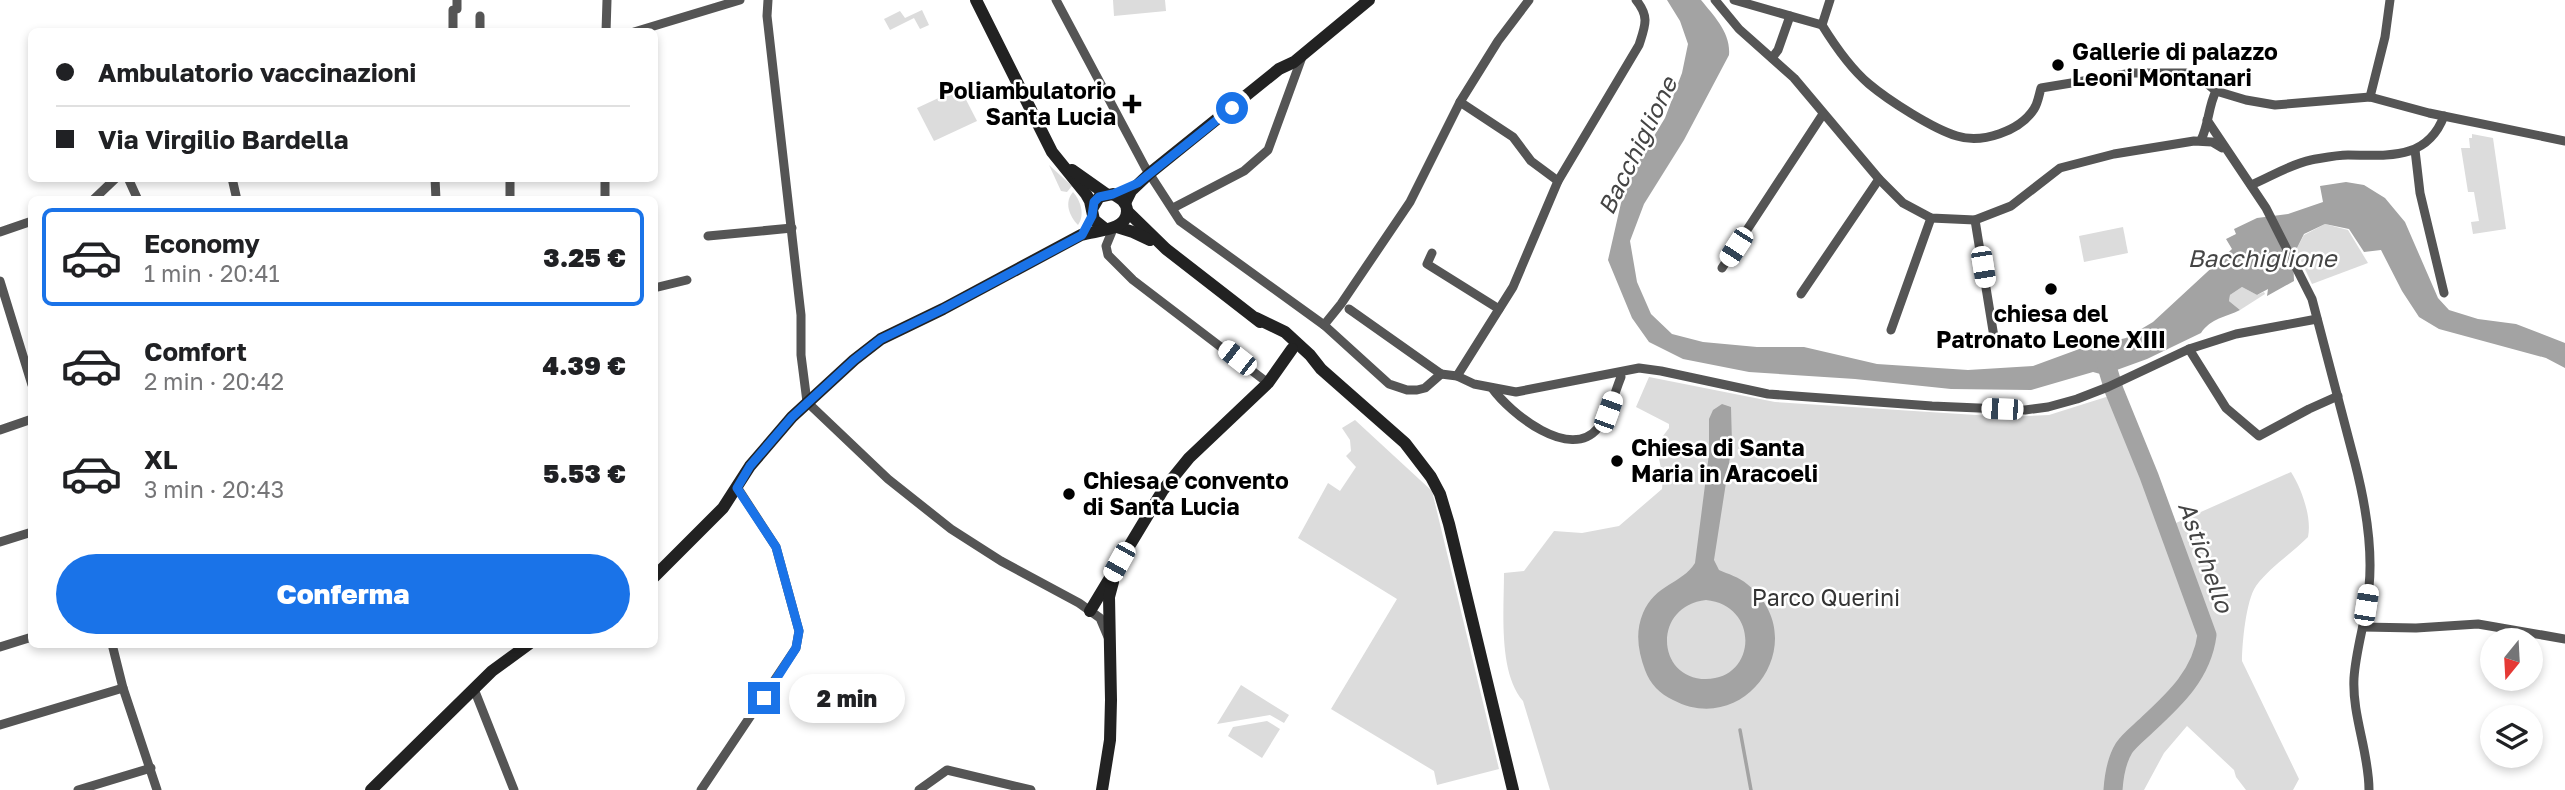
<!DOCTYPE html>
<html lang="it">
<head>
<meta charset="utf-8">
<style>
	body { margin:0; font-family:"Golos Text",sans-serif; background:#f2f2f2; color:#202124; height:100vh; display:flex; flex-direction:column; font-size:26px; white-space:nowrap }
	* { box-sizing:border-box; margin:0 }
	p { font-size:23px; color:#757577 }
	.icon { flex:none; width:38px; height:38px; fill:none; stroke:currentColor; stroke-width:2; stroke-linecap:round; stroke-linejoin:round }
	.map { position:relative; flex:1; overflow:hidden }
	.details { position:absolute; left:28px; top:196px; width:630px; height:452px; display:flex; flex-direction:column; background:#fff; border-radius:10px; box-shadow:0 4px 10px #0003 }
	.details>* { flex:none }
	.banner { position:absolute; left:28px; top:28px; width:630px; height:154px; border-radius:10px; box-shadow:0 4px 10px #0003; display:grid; align-content:center; height:154px; padding:0 28px; background:#fff }
	.needle { width:46px; rotate:198deg }
	.controls { position:absolute; left:2480px; top:628px; display:grid; gap:14px }
	.controls a { display:grid; place-items:center; width:63px; height:63px; border-radius:50%; background:#fff; box-shadow:0 4px 10px #0003; font-size:35px }
	.end { position:absolute; width:32px; height:32px; margin:-16px; border:9px solid #1a73e8; background:#fff; box-shadow:0 0 0 4px #fff }
	.from { border-radius:50% }
	.bubble { position:absolute; height:49px; border-radius:24px; background:#fff; box-shadow:0 4px 10px #0003; font-size:23px; font-weight:800; line-height:49px; text-align:center }
	.car { position:absolute; width:21px; height:42px; margin:-21px -10px; border-radius:9px; box-shadow:0 0 5px 2px #0007; background:linear-gradient(#fff 24%,#345 0 40%,#fff 0 76%,#345 0 86%,#fff 0) }
	.banner b { display:flex; align-items:center; gap:24px; height:66px; font-size:26px }
	.banner b+b { border-top:2px solid #e0e0e0 }
	.banner i { width:18px; height:18px; background:#202124 }
	ul { padding:12px 0 0; list-style:none }
	li { display:flex; align-items:center; gap:21px; height:98px; margin:0 14px 10px; padding:0 14px; border:4px solid transparent; border-radius:10px }
	li div { flex:1 }
	li b { display:block; font-size:26px }
	li em { font-style:normal; font-weight:800 }
	li.selected { border-color:#1a73e8 }
	li>.icon { width:63px; height:63px; stroke-width:1.5 }
	.primary-button { display:flex; gap:14px; margin-top:auto; padding:14px 28px }
	.primary-button a { flex:1; height:80px; border-radius:42px; background:#1a73e8; color:#fff; font-size:28px; font-weight:800; line-height:80px; text-align:center }
	.map>svg:first-child { display:block }
	.green { fill:#dcdcdc }
	.water { fill:#a3a3a3; fill-rule:evenodd }
	.lines { fill:none; stroke-linecap:round; stroke-linejoin:round }
	.stream { stroke:#a3a3a3; stroke-width:3.5 }
	.river { stroke:#a3a3a3; stroke-width:19 }
	.street { stroke:#555; stroke-width:9 }
	.secondary { stroke:#222; stroke-width:12 }
	.route { stroke:#1a73e8; stroke-width:9 }
	.poi-dot { fill:#000; stroke:#fff; stroke-width:2.5 }
	.labels { text-anchor:middle; stroke-width:5; stroke-linejoin:round; paint-order:stroke }
	.poi-label { font-size:23px; font-weight:bold; fill:#000; stroke:#fff; text-anchor:start }
	.park-label { font-size:23px; fill:#333; stroke:#fff }
	.water-label { font-size:24px; font-style:italic; fill:#444; stroke:#fff }
</style>
</head>
<body>
<div class="map">
<svg width="2565" height="790" viewBox="0 0 2565 790">
	<rect width="100%" height="100%" fill="#fff"/>
	<!-- green -->
	<g class="green">
		<path d="M 1113,0 L 1165,0 L 1166,11 L 1114,16 Z"/>
		<path d="M 922,10 L 929,25 L 920,29 L 914,18 L 890,30 L 884,19 L 900,11 L 905,18 Z"/>
		<path d="M 960,88 L 977,121 L 934,141 L 917,108 Z"/>
		<path d="M 2472,134 L 2493,138 L 2506,229 L 2473,234 L 2471,222 L 2479,221 L 2474,192 L 2468,192 L 2461,148 L 2470,148 L 2469,138 L 2472,138 Z"/>
		<path d="M 1049,165 L 1072,186 L 1067,192 L 1061,191 Z"/>
		<path d="M 1073,192 C 1081,201 1085,215 1078,225 C 1069,216 1064,202 1073,192 Z"/>
		<path d="M 2325,224 L 2348,230 L 2368,263 L 2312,284 L 2296,250 L 2304,235 Z"/>
		<path d="M 2123,227 L 2128,253 L 2084,262 L 2079,236 Z"/>
		<path d="M 2242,287 L 2257,295 L 2264,292 L 2265,294 L 2240,310 L 2229,301 L 2230,295 Z"/>
		<path d="M 1649,377 L 1775,402 L 2007,417 L 2049,415 L 2122,392 L 2139,444 L 2158,480 L 2176,523 L 2291,472 C 2302,489 2312,518 2308,537 C 2291,554 2270,567 2256,586 C 2246,600 2242,644 2242,661 L 2299,779 L 2293,790 L 2246,790 L 2236,777 L 2234,770 L 2187,726 L 2164,753 L 2144,790 L 1550,790 L 1523,701 C 1498,672 1504,610 1504,573 L 1524,571 L 1554,531 L 1582,533 L 1619,526 L 1662,489 C 1664,473 1658,460 1657,444 L 1669,428 L 1669,424 L 1636,407 Z"/>
		<path d="M 1355,420 L 1432,491 L 1499,769 L 1437,785 L 1434,771 L 1331,709 L 1397,599 L 1298,538 L 1328,483 L 1340,491 L 1356,467 L 1346,456 L 1351,451 L 1350,440 L 1342,428 Z"/>
		<path d="M 1241,685 L 1289,715 L 1284,723 L 1270,715 L 1217,724 Z"/>
		<path d="M 1267,721 L 1280,729 L 1262,758 L 1228,736 L 1233,727 Z"/>
	</g>
	<!-- water -->
	<g class="water">
		<path d="M 1667,0 L 1701,0 C 1714,16 1731,33 1729,55 L 1684,140 L 1644,204 L 1630,241 L 1637,282 L 1651,314 L 1672,334 L 1703,342 L 1757,347 L 1804,347 L 1877,364 L 1968,370 L 2033,366 L 2082,348 L 2126,338 L 2153,322 L 2232,249 L 2226,239 L 2236,234 L 2234,229 L 2257,218 L 2288,214 L 2323,202 L 2320,186 L 2346,182 L 2364,185 L 2385,198 L 2405,222 L 2438,298 L 2449,310 L 2478,319 L 2516,324 L 2565,343 L 2565,368 L 2546,358 L 2439,329 L 2419,317 L 2402,291 L 2381,250 L 2364,252 L 2349,229 L 2325,224 L 2304,234 L 2293,256 L 2294,281 L 2267,296 L 2268,289 L 2257,295 L 2242,287 L 2230,295 L 2229,301 L 2240,310 C 2226,317 2211,318 2201,333 L 2147,359 L 2114,371 L 2113,373 L 2104,375 L 2093,372 L 2031,390 L 1951,389 L 1855,379 L 1749,372 L 1683,359 L 1649,342 L 1632,318 L 1608,260 L 1621,203 L 1637,164 L 1665,118 L 1682,73 L 1688,44 L 1680,21 Z"/>
		<path d="M 1722,404 L 1731,407 L 1732,444 L 1714,560 L 1719,570 C 1728,574 1739,577 1747,584 C 1815,638 1747,739 1673,700 C 1660,694 1650,684 1645,670 C 1638,651 1635,632 1643,613 C 1655,584 1682,584 1695,563 L 1709,454 L 1709,419 L 1713,410 ZM 1706,600 C 1760,605 1757,679 1706,679 C 1656,679 1652,606 1706,600 Z"/>
	</g>
	<g class="lines">
		<!-- stream -->
		<path class="stream" d="M 1740,730 L 1751,790"/>
		<!-- river -->
		<path class="river" d="M 2105,360 L 2114,390 L 2149,476 L 2207,635 C 2202,674 2175,699 2148,724 C 2140,732 2130,739 2124,748 C 2116,761 2114,775 2113,790"/>
		<!-- street -->
		<g class="street">
			<path d="M 768,0 L 767,16 L 801,315 L 801,355 L 807,402 L 888,479 L 951,529 L 1001,561 L 1079,603 L 1100,618 L 1108,637"/>
			<path d="M 1056,0 L 1145,167 L 1180,221 L 1324,325 L 1389,384 L 1407,390 L 1417,390 L 1425,388 L 1441,374"/>
			<path d="M 1715,0 L 1739,29 L 1794,78 L 1879,179 L 1903,203 L 1931,218 L 1975,220 L 2011,206 L 2060,168 L 2114,154 L 2194,141 L 2212,142 L 2222,148"/>
			<path d="M 1734,0 L 1822,25"/>
			<path d="M 1822,25 C 1835,46 1850,68 1869,84 C 1888,100 1933,129 1957,136 C 1982,144 2020,131 2034,109 C 2038,103 2039,95 2041,88 L 2132,73 L 2186,73 L 2203,80 L 2216,91 L 2246,100 L 2275,105 L 2370,97 L 2429,113 L 2565,141"/>
			<path d="M 1822,25 L 1830,0"/>
			<path d="M 453,32 L 453,10 L 457,9 L 457,0"/>
			<path d="M 480,32 L 480,16"/>
			<path d="M 606,32 L 607,0"/>
			<path d="M 634,32 L 740,0"/>
			<path d="M 1772,58 L 1778,50 L 1790,16"/>
			<path d="M 2370,97 L 2385,37 L 2390,0"/>
			<path d="M 1460,102 L 1513,137 L 1531,161 L 1558,181"/>
			<path d="M 2207,120 L 2266,208 L 2312,299 L 2355,463 C 2365,502 2373,547 2369,587 C 2367,617 2356,647 2354,678 C 2352,716 2369,752 2369,790"/>
			<path d="M 2201,140 C 2209,124 2208,107 2216,91"/>
			<path d="M 2415,150 L 2420,193 L 2444,293"/>
			<path d="M 128,178 L 138,200"/>
			<path d="M 232,178 L 237,200"/>
			<path d="M 435,178 L 436,200"/>
			<path d="M 510,178 L 510,200"/>
			<path d="M 2251,185 C 2270,177 2291,164 2311,160 C 2323,158 2336,155 2348,155 C 2387,155 2427,161 2444,116"/>
			<path d="M 93,200 L 116,178"/>
			<path d="M 605,200 L 605,178"/>
			<path d="M 1173,208 L 1244,171 L 1268,150 L 1302,57"/>
			<path d="M 1975,220 L 1994,337"/>
			<path d="M 1113,229 L 1106,246 L 1108,255 L 1133,280 L 1268,383"/>
			<path d="M 0,232 L 32,221"/>
			<path d="M 708,236 L 792,228"/>
			<path d="M 1432,253 L 1427,264 L 1499,309"/>
			<path d="M 1722,268 L 1823,114"/>
			<path d="M 0,281 L 32,385"/>
			<path d="M 654,288 L 687,280"/>
			<path d="M 1801,294 L 1879,179"/>
			<path d="M 1349,309 L 1441,374"/>
			<path d="M 1324,325 L 1341,304 L 1410,202 L 1460,102 L 1498,41 L 1529,0"/>
			<path d="M 1891,330 L 1931,218"/>
			<path d="M 2189,349 L 2226,408 L 2259,436 L 2309,409 L 2338,396"/>
			<path d="M 1441,374 L 1457,376 L 1474,384 L 1516,392 L 1639,368 L 1661,371 L 1768,394 L 1932,406 L 2025,410 L 2048,407 L 2077,399 L 2108,387 L 2189,349 L 2236,334 L 2317,319"/>
			<path d="M 1457,376 L 1513,287 L 1558,181 L 1639,45 C 1645,26 1650,17 1636,0"/>
			<path d="M 1492,388 C 1510,413 1570,462 1598,428 C 1610,414 1614,394 1621,377"/>
			<path d="M 0,430 L 32,419"/>
			<path d="M 0,542 L 32,532"/>
			<path d="M 2363,627 L 2416,628 L 2478,624 L 2565,639"/>
			<path d="M 112,644 L 123,688 L 157,790"/>
			<path d="M 0,647 L 32,637"/>
			<path d="M 474,689 L 514,790"/>
			<path d="M 0,725 L 123,688"/>
			<path d="M 78,790 L 151,768"/>
			<path d="M 701,790 L 796,648 L 799,631 L 776,547 L 737,487"/>
			<path d="M 919,790 L 947,770 L 1031,790"/>
		</g>
		<!-- secondary -->
		<g class="secondary">
			<path d="M 976,0 L 1052,152 L 1086,194 L 1090,201 L 1094,220 L 1104,228"/>
			<path d="M 1072,170 L 1106,194"/>
			<path d="M 1125,203 L 1131,191 L 1150,173 L 1279,69 L 1294,62 L 1369,0"/>
			<path d="M 1127,211 L 1166,249 L 1260,322"/>
			<path d="M 1117,227 L 1133,232 L 1150,240"/>
			<path d="M 1256,318 L 1285,332 L 1310,355 L 1321,369 L 1405,443 L 1431,477 L 1440,494 L 1449,524 L 1513,790"/>
			<path d="M 654,577 L 723,508 L 750,466 L 792,417 L 854,360 L 881,339 L 943,309 L 1081,235 C 1097,230 1127,231 1127,211 C 1127,202 1120,198 1113,194 L 1099,197 L 1092,209"/>
			<path d="M 1090,611 L 1163,490 L 1189,458 L 1268,383 L 1292,349"/>
			<path d="M 371,790 L 492,671 L 529,644"/>
			<path d="M 1102,790 L 1110,740 L 1111,700 L 1109,597 L 1113,582"/>
		</g>
	</g>
	<g class="lines">
		<!-- route -->
		<path class="route" d="M 764,698 L 796,648 L 799,631 L 776,547 L 737,488 L 750,466 L 792,417 L 854,360 L 881,339 L 943,309 L 1082,235 L 1092,216 L 1094,202 L 1099,197 L 1113,194 L 1138,183 L 1232,108"/>
	</g>
	<!-- markers -->
	<g class="poi-dot">
		<circle cx="2058" cy="65" r="7"/>
		<path d="M1128.5 93.5h7v7h7v7h-7v7h-7v-7h-7v-7h7z"/>
		<circle cx="2051" cy="289" r="7"/>
		<circle cx="1617" cy="461" r="7"/>
		<circle cx="1069" cy="494" r="7"/>
	</g>
	<g class="labels">
		<!-- poi labels -->
		<g class="poi-label">
			<text x="2072" y="60">Gallerie di palazzo<tspan x="2072" dy="26">Leoni Montanari</tspan></text>
			<text x="1116" y="99" text-anchor="end">Poliambulatorio<tspan x="1116" dy="26">Santa Lucia</tspan></text>
			<text x="2051" y="322" text-anchor="middle">chiesa del<tspan x="2051" dy="26">Patronato Leone XIII</tspan></text>
			<text x="1631" y="456">Chiesa di Santa<tspan x="1631" dy="26">Maria in Aracoeli</tspan></text>
			<text x="1083" y="489">Chiesa e convento<tspan x="1083" dy="26">di Santa Lucia</tspan></text>
		</g>
		<!-- park labels -->
		<g class="park-label">
			<text x="1826" y="606">Parco Querini</text>
		</g>
		<!-- water labels -->
		<g class="water-label">
			<text transform="translate(1638 146) rotate(-64)" y="8">Bacchiglione</text>
			<text x="2262" y="267">Bacchiglione</text>
			<text transform="translate(2205 557) rotate(70)" y="8">Astichello</text>
		</g>
	</g>
</svg>
<div class="controls">
<a><svg class="needle" viewBox="-14 -14 28 28"><path d="M0-13l5 13h-10z" fill="#e53935"/><path d="M0 13l5-13h-10z" fill="#757577"/></svg></a>
<a><svg class="icon" aria-label="layers" viewBox="0 0 24 24"><path d="M12 4l9 5-9 5-9-5zM3 14l9 5 9-5"/></svg></a>
</div>
<i class="end from" style="left:1232px;top:108px"></i>
<i class="end" style="left:764px;top:698px"></i>
<div class="bubble" style="left:789px;top:674px;width:116px">2 min</div>
<i class="car" style="left:1736px;top:247px;rotate:213deg"></i>
<i class="car" style="left:1983px;top:267px;rotate:171deg"></i>
<i class="car" style="left:1237px;top:358px;rotate:308deg"></i>
<i class="car" style="left:2002px;top:409px;rotate:272deg"></i>
<i class="car" style="left:1608px;top:412px;rotate:20deg"></i>
<i class="car" style="left:1119px;top:562px;rotate:209deg"></i>
<i class="car" style="left:2366px;top:605px;rotate:9deg"></i>
<div class="banner">
<b><i class="from"></i>Ambulatorio vaccinazioni</b>
<b><i></i>Via Virgilio Bardella</b>
</div>
<section class="details">
<ul>
<li class="selected"><svg class="icon" aria-label="car" viewBox="0 0 24 24"><path d="M5 17H2v-5l4-1 3-4h7l3 4 3 1v5h-3M9 17h6M6 11h13"/><circle cx="7" cy="17" r="2"/><circle cx="17" cy="17" r="2"/></svg><div><b>Economy</b><p>1 min · 20:41</p></div><em>3.25 €</em></li>
<li><svg class="icon" aria-label="car" viewBox="0 0 24 24"><path d="M5 17H2v-5l4-1 3-4h7l3 4 3 1v5h-3M9 17h6M6 11h13"/><circle cx="7" cy="17" r="2"/><circle cx="17" cy="17" r="2"/></svg><div><b>Comfort</b><p>2 min · 20:42</p></div><em>4.39 €</em></li>
<li><svg class="icon" aria-label="car" viewBox="0 0 24 24"><path d="M5 17H2v-5l4-1 3-4h7l3 4 3 1v5h-3M9 17h6M6 11h13"/><circle cx="7" cy="17" r="2"/><circle cx="17" cy="17" r="2"/></svg><div><b>XL</b><p>3 min · 20:43</p></div><em>5.53 €</em></li>
</ul>
<div class="primary-button"><a>Conferma</a></div>
</section>
</div>
</body>
</html>
